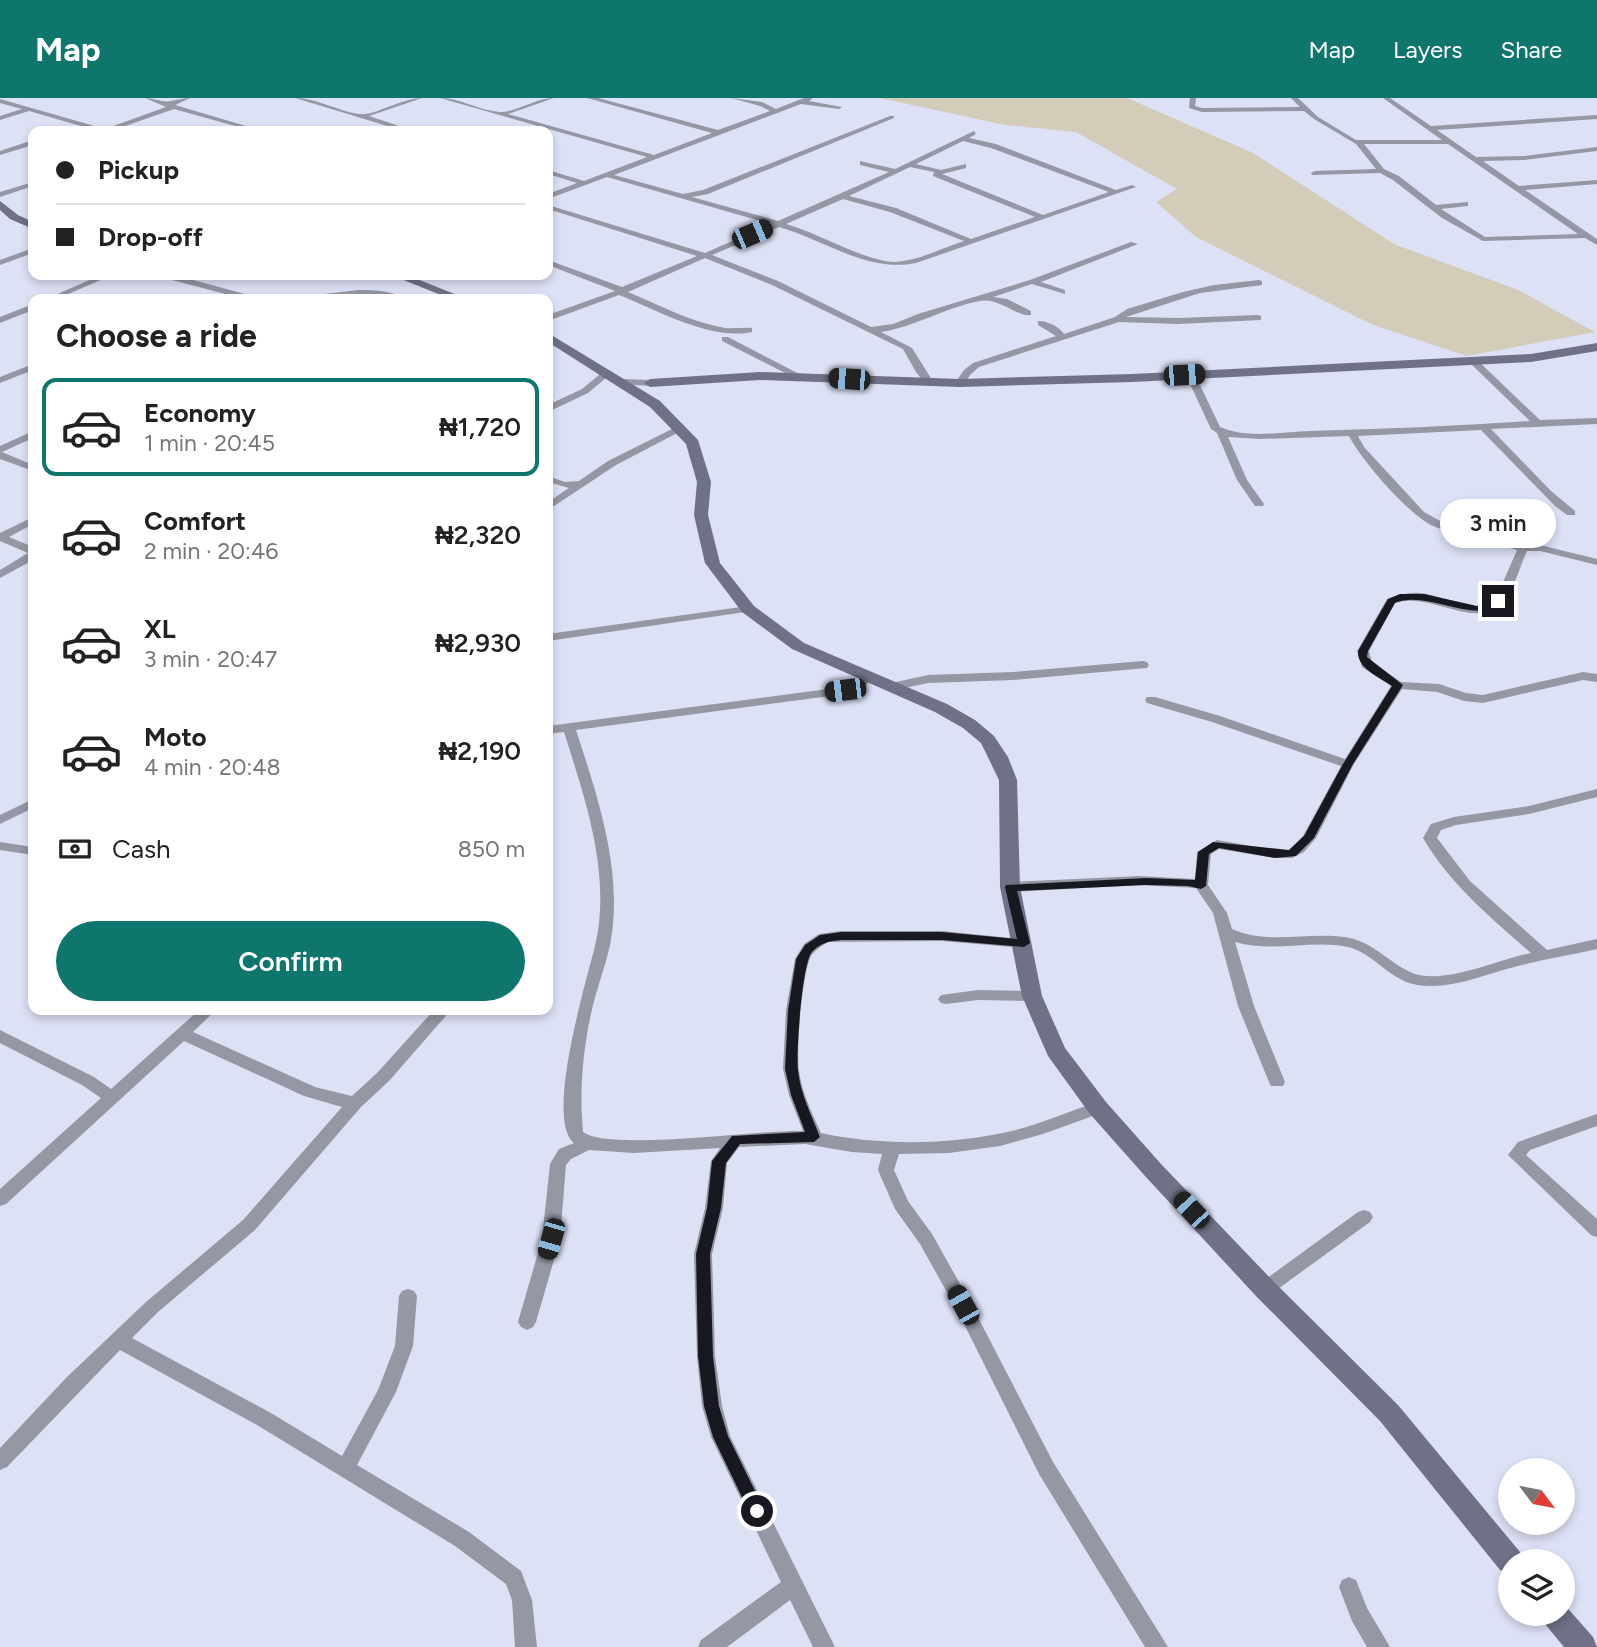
<!DOCTYPE html>
<html lang="en">
<head>
<meta charset="utf-8">
<style>
	body { margin:0; font-family:Figtree,sans-serif; background:#f2f2f2; color:#222; height:100vh; display:flex; flex-direction:column; font-size:26px; white-space:nowrap }
	* { box-sizing:border-box; margin:0 }
	p { font-size:23px; color:#767676 }
	.icon { flex:none; width:38px; height:38px; fill:none; stroke:currentColor; stroke-width:2; stroke-linecap:round; stroke-linejoin:round }
	.map { position:relative; flex:1; overflow:hidden }
	.side { position:absolute; left:28px; top:196px; width:525px; height:721px; display:flex; flex-direction:column; background:#fff; border-radius:14px; box-shadow:0 4px 10px #0003 }
	.side>* { flex:none }
	.guide { position:absolute; left:28px; top:28px; width:525px; height:154px; border-radius:14px; box-shadow:0 4px 10px #0003; display:grid; align-content:center; height:154px; padding:0 28px; background:#fff }
	.needle { width:46px; rotate:122deg }
	.controls { position:absolute; left:1498px; top:1360px; display:grid; gap:14px }
	.controls a { display:grid; place-items:center; width:77px; height:77px; border-radius:50%; background:#fff; box-shadow:0 4px 10px #0003; font-size:35px }
	.end { position:absolute; width:32px; height:32px; margin:-16px; border:9px solid #181920; background:#fff; box-shadow:0 0 0 4px #fff }
	.from { border-radius:50% }
	.bubble { position:absolute; height:49px; border-radius:24px; background:#fff; box-shadow:0 4px 10px #0003; font-size:23px; font-weight:600; line-height:49px; text-align:center }
	.car { position:absolute; width:21px; height:42px; margin:-21px -10px; border-radius:9px; box-shadow:0 0 5px 2px #0007; background:linear-gradient(#222 24%,#8ab4d8 0 40%,#222 0 76%,#8ab4d8 0 86%,#222 0) }
	.guide b { display:flex; align-items:center; gap:24px; height:66px; font-size:26px }
	.guide b+b { border-top:2px solid #e0e0e0 }
	.guide i { width:18px; height:18px; background:#222 }
	ul { padding:0; list-style:none }
	li { display:flex; align-items:center; gap:21px; height:98px; margin:0 14px 10px; padding:0 14px; border:4px solid transparent; border-radius:14px }
	li div { flex:1 }
	li b { display:block; font-size:26px }
	li em { font-style:normal; font-weight:600 }
	li.active { border-color:#0f766e }
	li>.icon { width:63px; height:63px; stroke-width:1.5 }
	h2 { padding:0 28px; font-size:32px; line-height:84px }
	.pay { display:flex; align-items:center; gap:18px; height:77px; padding:0 28px; font-size:26px }
	.pay p { margin-inline-start:auto }
	.cta { display:flex; gap:14px; margin-top:auto; padding:14px 28px }
	.cta a { flex:1; height:80px; border-radius:42px; background:#0f766e; color:#fff; font-size:28px; font-weight:600; line-height:80px; text-align:center }
	header { display:flex; align-items:center; gap:42px; box-sizing:border-box; height:98px; padding:0 35px; background:#0f766e; color:#fff }
	header strong { font-size:33px }
	nav { display:flex; gap:38px; margin-inline-start:auto; font-size:24px }
	.map>svg:first-child { display:block }
	.green { fill:#d2ccb9 }
	.lines { fill:none; stroke-linecap:round; stroke-linejoin:round }
	.street { fill:#9497a4; fill-rule:evenodd }
	.secondary { fill:#6f7286; fill-rule:evenodd }
	.route { fill:#181920 }
</style>
</head>
<body>
<header>
<strong>Map</strong>
<nav><a>Map</a><a>Layers</a><a>Share</a></nav>
</header>
<div class="map">
<svg width="1597" height="1549" viewBox="0 0 1597 1549">
	<rect width="100%" height="100%" fill="#dde1f5"/>
	<!-- green -->
	<path class="green" d="M 880,0 L 1127,0 L 1253,55 L 1394,146 L 1518,192 L 1595,234 L 1467,258 L 1371,226 L 1196,139 L 1156,104 L 1177,91 L 1076,34 L 1005,27 Z"/>
	<g class="lines">
		<!-- street -->
		<g class="street">
			<path d="M 145,0 C 153,0 163,5 171,3 C 178,2 183,0 190,0 L 175,7 L 263,33 L 253,33 L 174,11 L 111,33 L 98,33 L 29,13 L 0,22 L 0,18 L 22,11 L 0,5 L 0,1 L 105,31 L 166,9 Z"/>
			<path d="M 295,0 C 317,0 337,13 359,16 C 375,18 402,0 422,0 L 369,18 L 414,33 L 404,33 Z"/>
			<path d="M 440,0 C 461,0 480,13 500,14 C 517,14 536,0 554,0 L 508,16 L 654,57 L 712,35 L 587,0 L 598,0 L 718,32 L 770,13 L 760,8 L 731,0 L 762,4 L 776,11 L 804,0 L 813,0 L 809,3 L 842,9 L 839,11 L 801,6 L 614,77 L 683,96 L 703,92 L 890,18 L 894,18 L 894,20 L 708,96 L 692,99 L 778,123 L 889,74 L 860,67 L 860,63 L 895,71 L 974,33 L 976,36 L 969,40 L 996,46 L 1116,92 L 1132,87 L 1136,89 L 916,165 C 867,175 825,142 779,129 L 712,157 L 778,183 L 871,229 L 893,226 L 918,216 L 1030,182 L 1131,144 L 1138,146 L 1041,184 L 1065,192 L 1065,196 L 1032,186 L 993,199 L 1007,201 L 1031,213 L 1031,217 C 1014,218 999,199 980,203 C 946,209 915,229 881,234 L 912,250 L 934,285 L 929,288 L 926,287 L 916,274 L 903,251 L 772,187 L 705,160 L 628,194 C 659,207 691,224 725,230 C 734,231 743,229 752,230 L 752,234 C 711,243 657,212 619,197 L 548,223 L 548,217 L 615,193 L 548,167 L 548,162 L 622,189 L 697,158 L 548,111 L 548,107 L 705,155 L 771,126 L 607,79 L 548,101 L 548,96 L 577,85 L 548,76 L 548,72 L 584,83 L 647,59 ZM 963,43 L 991,50 L 1109,94 L 1043,117 L 942,76 L 966,70 L 966,66 L 941,72 L 916,66 ZM 910,69 L 934,74 L 933,78 L 1035,119 L 971,141 L 896,110 L 849,98 ZM 843,101 L 890,114 L 964,143 C 942,150 918,163 895,164 C 867,164 816,134 786,126 Z"/>
			<path d="M 1190,0 L 1196,0 L 1195,8 L 1202,10 L 1300,9 L 1291,0 L 1298,0 L 1318,19 L 1356,42 L 1442,42 L 1383,0 L 1390,0 L 1431,28 L 1597,17 L 1597,21 L 1437,32 L 1476,59 L 1524,58 L 1597,49 L 1597,53 L 1524,62 L 1483,63 L 1519,88 L 1597,82 L 1597,86 L 1525,92 L 1597,141 L 1597,147 L 1585,140 L 1483,143 L 1442,120 L 1393,82 L 1380,75 L 1312,77 L 1311,75 L 1315,73 L 1376,71 L 1356,46 L 1314,21 L 1304,13 L 1202,14 L 1189,10 ZM 1364,46 L 1448,46 L 1578,136 L 1485,139 L 1441,111 L 1468,108 L 1468,104 L 1436,107 L 1399,78 L 1384,71 Z"/>
			<path d="M 30,43 L 33,43 L 33,47 L 0,57 L 0,53 Z"/>
			<path d="M 33,84 L 33,88 L 0,99 L 0,94 Z"/>
			<path d="M 33,150 L 33,155 L 0,167 L 0,162 Z"/>
			<path d="M 101,177 L 112,177 L 57,201 L 46,201 Z"/>
			<path d="M 175,177 L 256,199 L 257,201 L 244,201 L 172,182 L 171,180 Z"/>
			<path d="M 1259,182 L 1262,183 L 1262,187 L 1200,195 L 1126,219 L 1178,220 L 1258,217 L 1261,218 L 1261,222 L 1178,226 L 1119,224 L 979,269 L 971,276 L 963,287 L 955,285 L 964,272 L 973,265 L 1056,238 L 1038,227 L 1038,223 C 1046,222 1060,229 1064,236 L 1115,219 L 1127,211 L 1183,194 L 1214,187 Z"/>
			<path d="M 359,192 C 374,192 392,192 404,201 L 359,198 L 312,201 L 324,196 Z"/>
			<path d="M 33,206 L 33,212 L 0,225 L 0,219 Z"/>
			<path d="M 722,239 L 728,239 L 803,278 L 795,280 L 722,243 Z"/>
			<path d="M 1469,260 L 1475,260 L 1540,322 L 1597,320 L 1597,326 L 1491,331 L 1551,393 L 1575,413 L 1575,417 L 1567,417 L 1555,408 L 1481,332 L 1358,338 L 1364,349 L 1424,414 L 1442,424 L 1523,447 L 1540,447 L 1597,461 L 1597,467 L 1540,453 L 1527,453 C 1520,468 1516,485 1507,498 C 1480,539 1434,492 1395,505 L 1369,553 L 1372,564 L 1401,584 L 1439,586 L 1466,595 L 1483,597 L 1583,574 L 1597,576 L 1597,584 L 1583,582 L 1483,605 L 1464,603 L 1437,594 L 1402,591 L 1354,666 L 1316,740 L 1304,754 L 1292,760 L 1275,760 L 1219,751 L 1211,756 L 1208,787 L 1227,815 L 1232,831 C 1268,847 1306,834 1344,839 C 1371,842 1387,863 1410,874 C 1441,889 1498,861 1531,855 C 1491,820 1450,786 1423,740 L 1431,726 L 1454,719 L 1529,708 L 1597,691 L 1597,699 L 1529,716 L 1456,727 L 1441,732 L 1437,740 L 1470,783 L 1547,852 L 1597,841 L 1597,851 C 1571,857 1544,861 1518,868 C 1484,876 1448,894 1413,886 C 1388,880 1373,855 1348,849 C 1311,841 1275,855 1235,844 L 1254,908 L 1285,984 L 1283,988 L 1271,988 L 1269,984 L 1238,908 L 1213,815 L 1196,790 L 1139,787 L 1010,794 L 1003,789 L 1010,784 L 1139,778 L 1195,781 L 1197,754 L 1217,742 L 1275,752 L 1289,752 L 1303,738 L 1341,668 L 1212,624 L 1147,605 L 1145,602 L 1147,599 L 1155,599 L 1220,618 L 1345,661 L 1391,588 L 1362,569 L 1357,553 L 1387,501 C 1398,497 1409,494 1420,495 C 1442,497 1463,513 1486,507 L 1500,491 L 1517,452 C 1490,444 1459,439 1433,428 C 1409,417 1361,362 1349,338 L 1260,341 L 1228,339 L 1247,382 L 1264,406 L 1263,408 L 1255,408 L 1237,382 L 1217,335 L 1211,331 L 1191,288 L 1181,279 L 1181,275 L 1187,275 L 1200,287 L 1220,329 C 1247,341 1281,334 1310,333 C 1384,331 1457,328 1530,323 L 1469,264 Z"/>
			<path d="M 33,266 L 33,272 L 0,285 L 0,279 Z"/>
			<path d="M 605,272 L 613,274 L 588,295 L 548,314 L 548,307 L 582,291 Z"/>
			<path d="M 623,281 L 650,282 L 655,285 L 650,288 L 620,286 L 620,282 Z"/>
			<path d="M 680,327 L 683,328 L 683,332 L 616,367 L 548,412 L 548,404 L 569,390 L 548,384 L 548,378 L 565,384 L 579,383 L 608,363 Z"/>
			<path d="M 33,333 L 33,340 L 2,354 L 33,367 L 33,373 L 0,361 L 0,348 Z"/>
			<path d="M 33,419 L 33,426 L 9,439 L 33,449 L 33,462 L 0,480 L 0,472 L 28,455 L 0,443 L 0,435 Z"/>
			<path d="M 748,508 L 754,511 L 752,513 L 548,543 L 548,536 Z"/>
			<path d="M 1143,563 L 1147,564 L 1149,567 L 1147,570 L 1013,582 L 928,585 L 891,593 L 885,589 L 887,586 L 928,577 L 1013,574 Z"/>
			<path d="M 868,575 L 874,579 C 866,588 857,593 845,596 L 576,632 C 597,697 621,766 612,835 C 609,859 599,883 593,907 C 583,949 579,992 583,1034 C 610,1054 761,1031 803,1033 L 789,997 L 783,971 L 786,912 L 795,861 L 804,846 L 819,836 L 841,833 L 942,833 L 1029,842 L 1031,845 L 1029,848 L 1024,850 L 942,843 L 828,844 C 822,848 815,852 811,858 C 802,875 796,953 799,973 C 802,995 812,1015 821,1035 C 880,1048 953,1047 1012,1033 C 1041,1026 1069,1013 1098,1004 L 1104,1006 L 1106,1010 L 1104,1014 L 1043,1036 L 1000,1048 L 949,1055 L 899,1056 L 894,1072 L 908,1103 L 932,1136 L 969,1202 L 1053,1364 L 1168,1549 L 1145,1549 L 1039,1376 L 957,1212 L 920,1146 L 895,1111 L 878,1072 L 882,1056 L 852,1054 L 805,1046 L 739,1049 L 727,1065 L 723,1110 L 712,1156 L 715,1258 L 722,1308 L 730,1338 L 835,1549 L 813,1549 L 790,1502 L 727,1549 L 698,1549 L 701,1542 L 781,1484 L 711,1339 L 702,1308 L 697,1258 L 694,1156 L 705,1110 L 711,1063 L 720,1050 L 634,1055 L 589,1052 L 571,1061 L 566,1067 L 560,1141 L 536,1224 L 533,1229 L 527,1232 L 521,1229 L 518,1224 L 542,1141 L 550,1066 L 559,1051 L 574,1045 C 544,1022 587,881 595,848 C 612,777 585,701 564,634 L 548,636 L 548,628 L 843,589 Z"/>
			<path d="M 33,701 L 33,710 L 0,726 L 0,717 Z"/>
			<path d="M 0,744 L 33,749 L 33,757 L 0,752 Z"/>
			<path d="M 978,892 L 1032,893 L 1037,894 L 1040,898 L 1037,902 L 1032,903 L 978,902 L 946,906 L 941,905 L 938,901 L 941,897 Z"/>
			<path d="M 199,912 L 216,912 L 193,934 L 315,989 L 352,998 L 377,975 L 434,912 L 451,912 L 389,983 L 361,1009 L 255,1132 L 158,1214 L 132,1240 L 271,1315 L 342,1358 L 378,1292 L 395,1248 L 399,1198 L 402,1193 L 408,1191 L 414,1193 L 417,1198 L 413,1248 L 396,1294 L 357,1367 L 469,1434 L 521,1473 L 532,1502 L 537,1549 L 515,1549 L 512,1502 L 506,1486 L 455,1448 L 257,1327 L 120,1252 L 7,1369 L 0,1372 L 0,1350 L 67,1279 L 146,1204 L 243,1122 L 342,1009 L 304,998 L 184,943 L 6,1106 L 0,1108 L 0,1091 L 101,1000 L 82,987 L 0,945 L 0,932 L 94,979 L 111,991 Z"/>
			<path d="M 1597,1016 L 1597,1028 L 1530,1052 L 1526,1057 L 1597,1121 L 1597,1139 L 1591,1137 L 1508,1057 L 1518,1044 Z"/>
			<path d="M 1364,1112 L 1370,1114 L 1373,1119 L 1370,1124 L 1271,1196 L 1265,1198 L 1259,1196 L 1256,1191 L 1259,1186 L 1358,1114 Z"/>
			<path d="M 1349,1479 L 1356,1482 L 1367,1510 L 1390,1549 L 1367,1549 L 1352,1523 L 1339,1489 L 1342,1482 Z"/>
		</g>
		<!-- secondary -->
		<g class="secondary">
			<path d="M 0,103 L 18,117 L 33,124 L 33,131 L 10,121 L 0,112 Z"/>
			<path d="M 391,177 L 407,177 L 467,201 L 451,201 Z"/>
			<path d="M 548,235 L 660,303 L 698,342 L 711,384 L 708,417 L 720,465 L 754,508 L 804,545 L 947,606 L 975,622 L 994,638 L 1008,659 L 1017,682 L 1020,789 L 1042,898 L 1065,950 L 1106,1004 L 1161,1066 L 1274,1184 L 1398,1307 L 1520,1454 L 1524,1463 L 1510,1463 L 1510,1476 L 1500,1472 L 1380,1323 L 1256,1198 L 1145,1078 L 1090,1016 L 1048,958 L 1022,898 L 1000,789 L 999,682 L 981,645 L 963,630 L 935,614 L 792,551 L 742,514 L 705,465 L 694,417 L 697,384 L 686,346 L 650,309 L 548,244 Z"/>
			<path d="M 1597,245 L 1597,253 L 1531,264 L 1132,284 L 960,289 L 760,282 L 650,289 L 644,285 L 650,281 L 760,274 L 960,281 L 1132,276 L 1531,256 Z"/>
			<path d="M 1563,1505 L 1593,1539 L 1597,1549 L 1564,1549 L 1545,1526 L 1541,1516 L 1563,1516 Z"/>
		</g>
	</g>
	<!-- route -->
	<path class="route" d="M 1400,496 L 1424,496 L 1477,508 L 1489,506 L 1498,500 L 1502,503 C 1479,530 1428,491 1395,505 L 1368,553 L 1367,559 L 1403,587 L 1353,666 L 1314,740 L 1296,758 L 1275,760 L 1219,750 L 1209,756 L 1206,788 L 1201,791 L 1188,788 L 1146,787 L 1017,793 L 1030,845 L 1024,849 L 942,842 L 841,842 C 830,843 820,845 812,854 C 802,866 796,954 798,972 C 800,995 812,1018 820,1039 L 814,1044 L 740,1046 L 726,1065 L 721,1110 L 710,1156 L 713,1258 L 719,1308 L 728,1338 L 765,1413 L 763,1418 L 757,1420 L 751,1418 L 713,1339 L 704,1308 L 698,1258 L 696,1156 L 707,1110 L 712,1063 L 732,1038 L 805,1034 L 791,997 L 785,971 L 788,912 L 796,861 L 805,847 L 820,837 L 841,834 L 942,834 L 1017,841 L 1005,789 L 1006,787 L 1146,780 L 1195,782 L 1198,754 L 1213,744 L 1289,752 L 1304,738 L 1343,666 L 1392,588 C 1380,579 1357,571 1358,553 L 1388,501 Z"/>
</svg>
<div class="controls">
<a><svg class="needle" viewBox="-14 -14 28 28"><path d="M0-13l5 13h-10z" fill="#e53935"/><path d="M0 13l5-13h-10z" fill="#767676"/></svg></a>
<a><svg class="icon" aria-label="layers" viewBox="0 0 24 24"><path d="M12 4l9 5-9 5-9-5zM3 14l9 5 9-5"/></svg></a>
</div>
<i class="end from" style="left:757px;top:1413px"></i>
<i class="end" style="left:1498px;top:503px"></i>
<div class="bubble" style="left:1440px;top:401px;width:116px">3 min</div>
<i class="car" style="left:752px;top:136px;rotate:67deg"></i>
<i class="car" style="left:1184px;top:277px;rotate:87deg"></i>
<i class="car" style="left:849px;top:281px;rotate:274deg"></i>
<i class="car" style="left:845px;top:592px;rotate:263deg"></i>
<i class="car" style="left:1191px;top:1112px;rotate:317deg"></i>
<i class="car" style="left:551px;top:1141px;rotate:196deg"></i>
<i class="car" style="left:963px;top:1207px;rotate:331deg"></i>
<div class="guide">
<b><i class="from"></i>Pickup</b>
<b><i></i>Drop-off</b>
</div>
<section class="side">
<h2>Choose a ride</h2>
<ul>
<li class="active"><svg class="icon" aria-label="car" viewBox="0 0 24 24"><path d="M5 17H2v-5l4-1 3-4h7l3 4 3 1v5h-3M9 17h6M6 11h13"/><circle cx="7" cy="17" r="2"/><circle cx="17" cy="17" r="2"/></svg><div><b>Economy</b><p>1 min · 20:45</p></div><em>₦1,720</em></li>
<li><svg class="icon" aria-label="car" viewBox="0 0 24 24"><path d="M5 17H2v-5l4-1 3-4h7l3 4 3 1v5h-3M9 17h6M6 11h13"/><circle cx="7" cy="17" r="2"/><circle cx="17" cy="17" r="2"/></svg><div><b>Comfort</b><p>2 min · 20:46</p></div><em>₦2,320</em></li>
<li><svg class="icon" aria-label="car" viewBox="0 0 24 24"><path d="M5 17H2v-5l4-1 3-4h7l3 4 3 1v5h-3M9 17h6M6 11h13"/><circle cx="7" cy="17" r="2"/><circle cx="17" cy="17" r="2"/></svg><div><b>XL</b><p>3 min · 20:47</p></div><em>₦2,930</em></li>
<li><svg class="icon" aria-label="car" viewBox="0 0 24 24"><path d="M5 17H2v-5l4-1 3-4h7l3 4 3 1v5h-3M9 17h6M6 11h13"/><circle cx="7" cy="17" r="2"/><circle cx="17" cy="17" r="2"/></svg><div><b>Moto</b><p>4 min · 20:48</p></div><em>₦2,190</em></li>
</ul>
<div class="pay"><svg class="icon" aria-label="cash" viewBox="0 0 24 24"><path d="M3 7h18v10H3z"/><circle cx="12" cy="12" r="2"/></svg>Cash<p>850 m</p></div>
<div class="cta"><a>Confirm</a></div>
</section>
</div>
</body>
</html>
